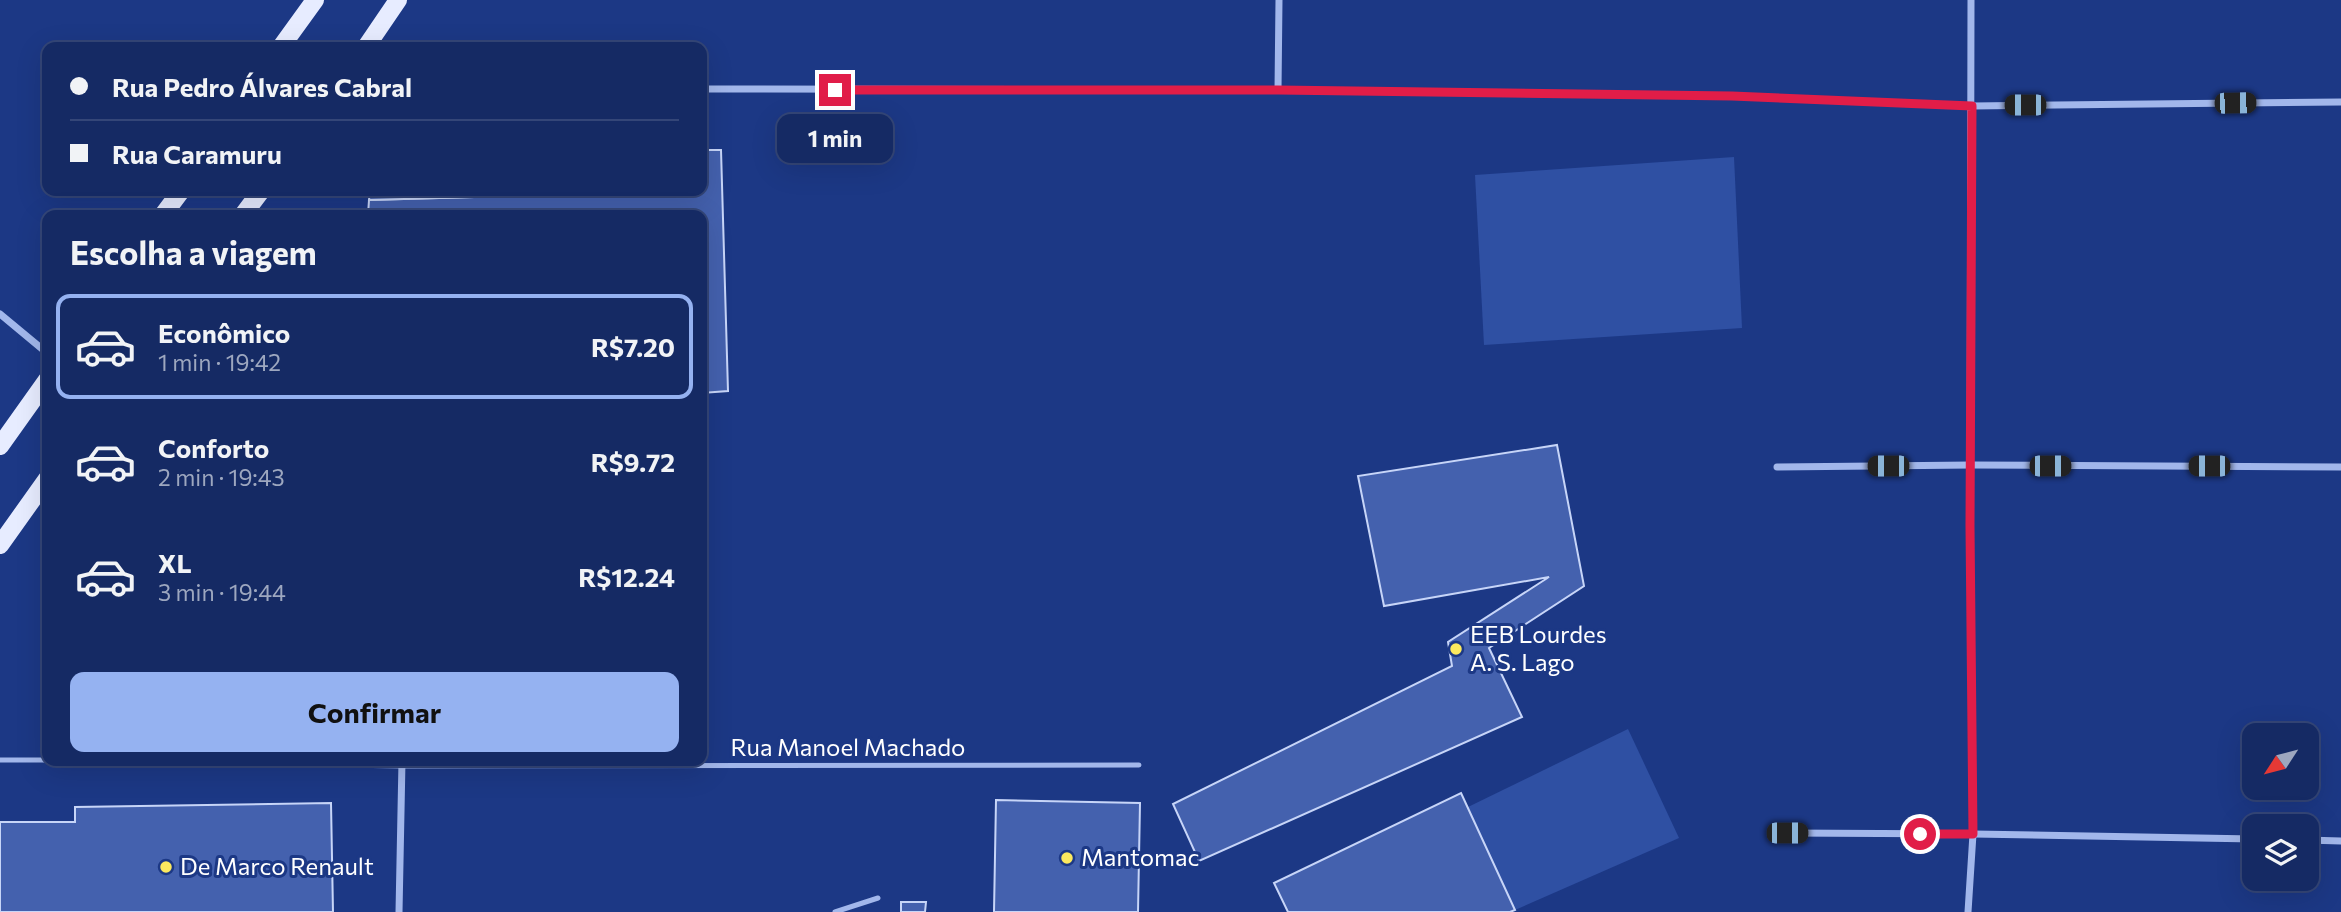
<!DOCTYPE html>
<html lang="pt">
<head>
<meta charset="utf-8">
<style>
	body { margin:0; font-family:Commissioner,sans-serif; background:#1e326a; color:#f1f3f6; height:100vh; display:flex; flex-direction:column; font-size:26px; white-space:nowrap }
	* { box-sizing:border-box; margin:0 }
	p { font-size:23px; color:#9da7bf }
	.icon { flex:none; width:38px; height:38px; fill:none; stroke:currentColor; stroke-width:2; stroke-linecap:round; stroke-linejoin:round }
	.map { position:relative; flex:1; overflow:hidden }
	.drawer { position:absolute; left:42px; top:210px; width:665px; height:556px; display:flex; flex-direction:column; background:#152a64; border-radius:14px; box-shadow:0 7px 28px #0002,0 0 0 2px #344678 }
	.drawer>* { flex:none }
	.top-card { position:absolute; left:42px; top:42px; width:665px; height:154px; border-radius:14px; box-shadow:0 7px 28px #0002,0 0 0 2px #344678; display:grid; align-content:center; height:154px; padding:0 28px; background:#152a64 }
	.needle { width:46px; rotate:234deg }
	.controls { position:absolute; left:2242px; top:723px; display:grid; gap:14px }
	.controls a { display:grid; place-items:center; width:77px; height:77px; border-radius:14px; background:#152a64; box-shadow:0 7px 28px #0002,0 0 0 2px #344678; font-size:35px }
	.end { position:absolute; width:32px; height:32px; margin:-16px; border:9px solid #e11d48; background:#fff; box-shadow:0 0 0 4px #fff }
	.from { border-radius:50% }
	.bubble { position:absolute; height:49px; border-radius:14px; background:#152a64; box-shadow:0 7px 28px #0002,0 0 0 2px #344678; font-size:23px; font-weight:700; line-height:49px; text-align:center }
	.car { position:absolute; width:21px; height:42px; margin:-21px -10px; border-radius:9px; box-shadow:0 0 5px 2px #0007; background:linear-gradient(#222 24%,#8ab4d8 0 40%,#222 0 76%,#8ab4d8 0 86%,#222 0) }
	.top-card b { display:flex; align-items:center; gap:24px; height:66px; font-size:26px }
	.top-card b+b { border-top:2px solid #344678 }
	.top-card i { width:18px; height:18px; background:#f1f3f6 }
	ul { padding:0; list-style:none }
	li { display:flex; align-items:center; gap:21px; height:105px; margin:0 14px 10px; padding:0 14px; border:4px solid transparent; border-radius:14px }
	li div { flex:1 }
	li b { display:block; font-size:26px }
	li em { font-style:normal; font-weight:700 }
	li.selected { border-color:#95b2f1 }
	li>.icon { width:63px; height:63px; stroke-width:1.5 }
	h2 { padding:0 28px; font-size:32px; line-height:84px }
	.primary-button { display:flex; gap:14px; margin-top:auto; padding:14px 28px }
	.primary-button a { flex:1; height:80px; border-radius:14px; background:#95b2f1; color:#111; font-size:28px; font-weight:700; line-height:80px; text-align:center }
	.map>svg:first-child { display:block }
	.green { fill:#2f50a3 }
	.building { fill:#4461ae; stroke:#c7d5f8; stroke-width:2 }
	.lines { fill:none; stroke-linecap:round; stroke-linejoin:round }
	.service { stroke:#a2b7eb; stroke-width:5 }
	.minor { stroke:#a2b7eb; stroke-width:7 }
	.primary { stroke:#e7ecff; stroke-width:18 }
	.route { stroke:#e11d48; stroke-width:9 }
	.poi-dot { fill:#fce95f; stroke:#1c3885; stroke-width:2.5 }
	.labels { text-anchor:middle; stroke-width:6; stroke-linejoin:round; paint-order:stroke }
	.poi-label { font-size:24px; fill:#fff; stroke:#1c3885; text-anchor:start }
	.street-label { font-size:24px; fill:#fff; stroke:#1c3885 }
</style>
</head>
<body>
<div class="map">
<svg width="2341" height="912" viewBox="0 0 2341 912">
	<rect width="100%" height="100%" fill="#1c3885"/>
	<!-- green -->
	<g class="green">
		<path d="M 1734,157 L 1742,328 L 1484,345 L 1475,175 Z"/>
		<path d="M 1628,729 L 1679,838 L 1515,910 L 1468,807 Z"/>
	</g>
	<!-- building -->
	<g class="building">
		<path d="M 702,150 L 721,150 L 728,391 L 702,393 L 702,215 L 368,215 L 369,200 L 511,196 L 512,191 L 702,191 Z"/>
		<path d="M 370,191 L 511,191 L 511,196 L 369,200 Z"/>
		<path d="M 1557,445 L 1584,586 L 1489,648 L 1522,717 L 1199,861 L 1173,804 L 1452,666 L 1448,642 L 1549,577 L 1384,606 L 1358,476 Z"/>
		<path d="M 1461,793 L 1515,910 L 1510,912 L 1288,912 L 1274,883 Z"/>
		<path d="M 996,800 L 1140,803 L 1138,912 L 994,912 Z"/>
		<path d="M 331,803 L 333,912 L 0,912 L 0,822 L 75,822 L 75,807 Z"/>
		<path d="M 901,902 L 926,902 L 925,912 L 901,912 Z"/>
	</g>
	<g class="lines">
		<!-- service -->
		<g class="service">
			<path d="M 0,760 L 47,760"/>
			<path d="M 95,761 L 402,766 L 1139,765"/>
			<path d="M 835,912 L 878,898"/>
		</g>
		<!-- minor -->
		<g class="minor">
			<path d="M 702,89 L 1278,90 L 1732,96 L 1972,106 L 2341,102"/>
			<path d="M 1278,90 L 1279,0"/>
			<path d="M 0,314 L 47,353"/>
			<path d="M 1777,467 L 1971,465 L 2341,467"/>
			<path d="M 1787,833 L 1973,834 L 2254,839"/>
			<path d="M 2306,840 L 2341,841"/>
			<path d="M 399,912 L 402,761"/>
			<path d="M 1968,912 L 1973,834 L 1970,526 L 1971,0"/>
		</g>
		<!-- primary -->
		<g class="primary">
			<path d="M 281,47 L 315,0"/>
			<path d="M 366,47 L 398,0"/>
			<path d="M 163,215 L 181,191"/>
			<path d="M 243,215 L 261,191"/>
			<path d="M 0,446 L 47,380"/>
			<path d="M 0,545 L 47,479"/>
		</g>
	</g>
	<g class="lines">
		<!-- route -->
		<path class="route" d="M 835,90 L 1278,90 L 1732,96 L 1972,106 L 1970,526 L 1973,834 L 1920,834"/>
	</g>
	<!-- markers -->
	<g class="poi-dot">
		<circle cx="1456" cy="649" r="7"/>
		<circle cx="1067" cy="858" r="7"/>
		<circle cx="166" cy="867" r="7"/>
	</g>
	<g class="labels">
		<!-- poi labels -->
		<g class="poi-label">
			<text x="1470" y="643">EEB Lourdes<tspan x="1470" dy="28">A. S. Lago</tspan></text>
			<text x="1081" y="866">Mantomac</text>
			<text x="180" y="875">De Marco Renault</text>
		</g>
		<!-- street labels -->
		<g class="street-label">
			<text x="848" y="756">Rua Manoel Machado</text>
		</g>
	</g>
</svg>
<div class="controls">
<a><svg class="needle" viewBox="-14 -14 28 28"><path d="M0-13l5 13h-10z" fill="#e53935"/><path d="M0 13l5-13h-10z" fill="#9da7bf"/></svg></a>
<a><svg class="icon" aria-label="layers" viewBox="0 0 24 24"><path d="M12 4l9 5-9 5-9-5zM3 14l9 5 9-5"/></svg></a>
</div>
<i class="end from" style="left:1920px;top:834px"></i>
<i class="end" style="left:835px;top:90px"></i>
<div class="bubble" style="left:777px;top:114px;width:116px">1 min</div>
<i class="car" style="left:2235px;top:103px;rotate:89deg"></i>
<i class="car" style="left:2025px;top:105px;rotate:270deg"></i>
<i class="car" style="left:1888px;top:466px;rotate:270deg"></i>
<i class="car" style="left:2050px;top:466px;rotate:90deg"></i>
<i class="car" style="left:2209px;top:466px;rotate:270deg"></i>
<i class="car" style="left:1787px;top:833px;rotate:90deg"></i>
<div class="top-card">
<b><i class="from"></i>Rua Pedro Álvares Cabral</b>
<b><i></i>Rua Caramuru</b>
</div>
<section class="drawer">
<h2>Escolha a viagem</h2>
<ul>
<li class="selected"><svg class="icon" aria-label="car" viewBox="0 0 24 24"><path d="M5 17H2v-5l4-1 3-4h7l3 4 3 1v5h-3M9 17h6M6 11h13"/><circle cx="7" cy="17" r="2"/><circle cx="17" cy="17" r="2"/></svg><div><b>Econômico</b><p>1 min · 19:42</p></div><em>R$7.20</em></li>
<li><svg class="icon" aria-label="car" viewBox="0 0 24 24"><path d="M5 17H2v-5l4-1 3-4h7l3 4 3 1v5h-3M9 17h6M6 11h13"/><circle cx="7" cy="17" r="2"/><circle cx="17" cy="17" r="2"/></svg><div><b>Conforto</b><p>2 min · 19:43</p></div><em>R$9.72</em></li>
<li><svg class="icon" aria-label="car" viewBox="0 0 24 24"><path d="M5 17H2v-5l4-1 3-4h7l3 4 3 1v5h-3M9 17h6M6 11h13"/><circle cx="7" cy="17" r="2"/><circle cx="17" cy="17" r="2"/></svg><div><b>XL</b><p>3 min · 19:44</p></div><em>R$12.24</em></li>
</ul>
<div class="primary-button"><a>Confirmar</a></div>
</section>
</div>
</body>
</html>
